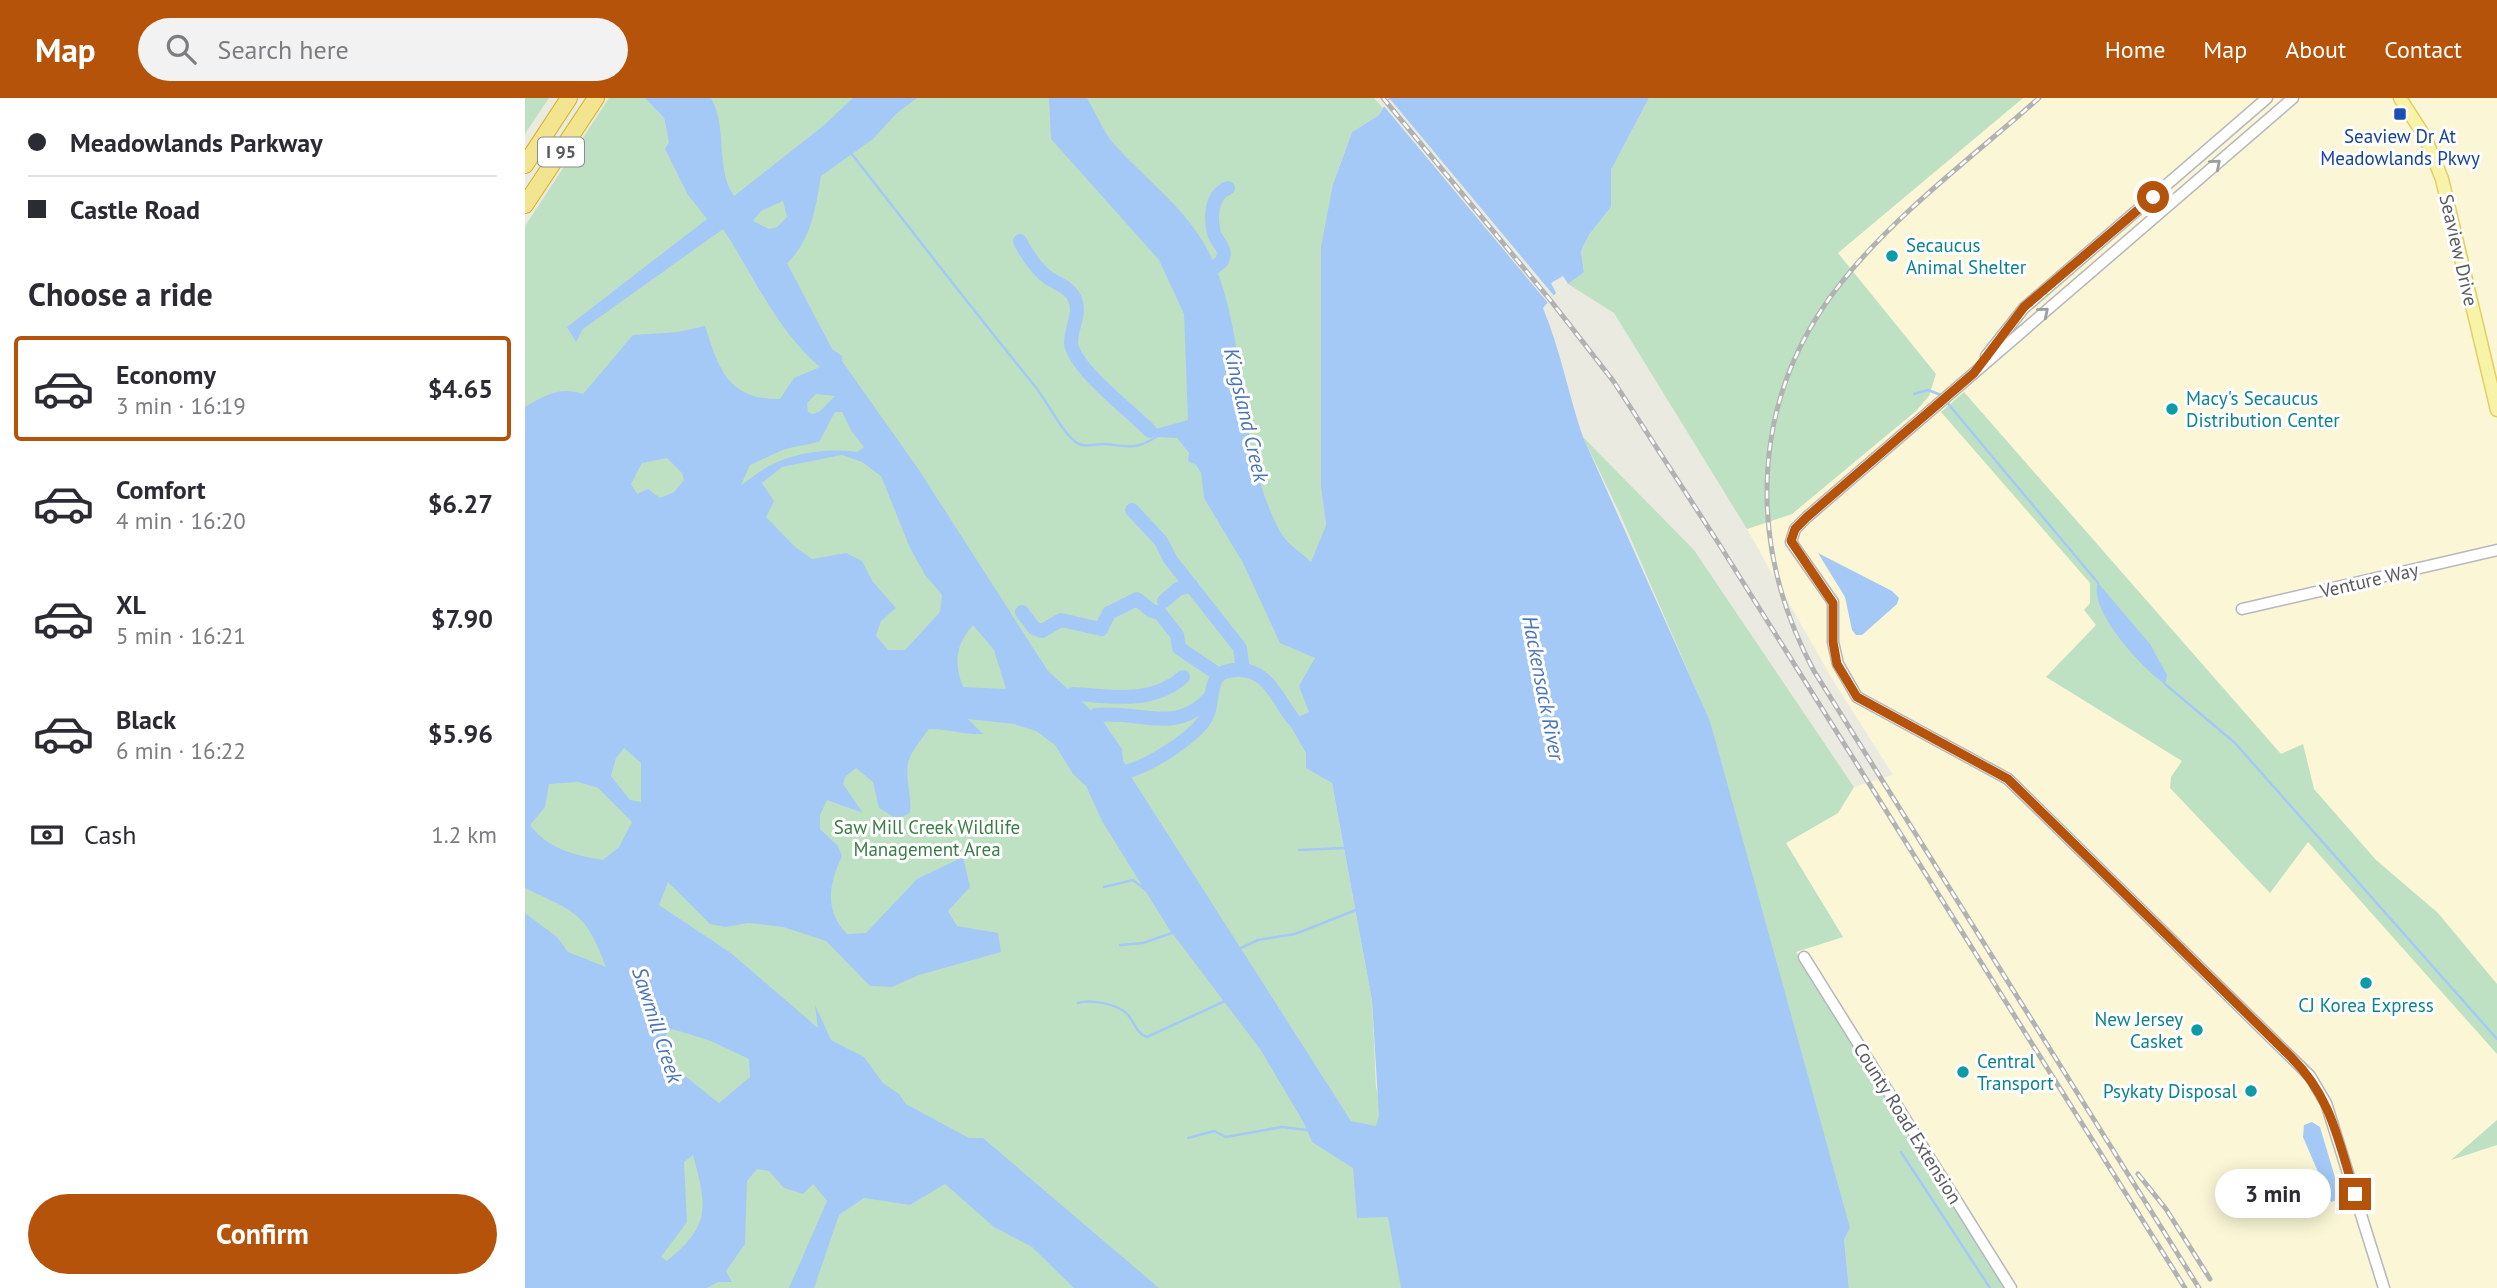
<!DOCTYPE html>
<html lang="en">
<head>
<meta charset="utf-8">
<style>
	body { margin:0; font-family:"PT Sans",sans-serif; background:#f2f2f3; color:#2b2b33; height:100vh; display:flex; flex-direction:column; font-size:26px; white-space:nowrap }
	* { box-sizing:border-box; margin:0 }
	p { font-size:23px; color:#7c7c81 }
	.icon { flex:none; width:38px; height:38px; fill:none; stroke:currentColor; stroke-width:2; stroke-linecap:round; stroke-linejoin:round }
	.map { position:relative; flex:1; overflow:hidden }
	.panel { display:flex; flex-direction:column; background:#fff; width:525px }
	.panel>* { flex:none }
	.banner { display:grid; align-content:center; height:154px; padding:0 28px; background:#fff }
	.end { position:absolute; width:32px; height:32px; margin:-16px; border:9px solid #b45309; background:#fff; box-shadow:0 0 0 4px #fff }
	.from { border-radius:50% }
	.bubble { position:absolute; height:49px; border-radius:24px; background:#fff; box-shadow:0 4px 18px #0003; font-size:23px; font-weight:700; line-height:49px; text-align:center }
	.banner b { display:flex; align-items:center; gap:24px; height:66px; font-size:26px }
	.banner b+b { border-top:2px solid #e1e1e2 }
	.banner i { width:18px; height:18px; background:#2b2b33 }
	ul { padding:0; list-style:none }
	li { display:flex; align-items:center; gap:21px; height:105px; margin:0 14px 10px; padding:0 14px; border:4px solid transparent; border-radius:7px }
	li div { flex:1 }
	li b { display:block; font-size:26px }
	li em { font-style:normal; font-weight:700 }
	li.selected { border-color:#b45309 }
	li>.icon { width:63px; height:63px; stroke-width:1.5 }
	h2 { padding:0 28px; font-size:32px; line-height:84px }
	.pay { display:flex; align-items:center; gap:18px; height:77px; padding:0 28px; font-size:26px }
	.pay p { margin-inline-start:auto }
	.action { display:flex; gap:14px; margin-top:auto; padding:14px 28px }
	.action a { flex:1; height:80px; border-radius:42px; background:#b45309; color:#fff; font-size:28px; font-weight:700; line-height:80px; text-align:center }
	header { display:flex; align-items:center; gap:42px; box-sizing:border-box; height:98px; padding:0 35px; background:#b45309; color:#fff }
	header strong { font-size:33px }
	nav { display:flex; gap:38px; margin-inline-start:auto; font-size:24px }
	.search { width:490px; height:63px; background:#f2f2f3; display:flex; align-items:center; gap:18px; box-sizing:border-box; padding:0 24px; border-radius:38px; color:#7c7c81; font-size:26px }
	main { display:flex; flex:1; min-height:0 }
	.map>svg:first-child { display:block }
	.commercial { fill:#faf6d6 }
	.green { fill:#bfe1c3 }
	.water { fill:#a5c9f7; fill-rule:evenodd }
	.pier { fill:#ebeae1 }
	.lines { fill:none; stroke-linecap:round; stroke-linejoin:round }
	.stream { stroke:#a5c9f7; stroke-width:2.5 }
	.river { stroke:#a5c9f7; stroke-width:14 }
	.minor-casing { stroke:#b6b7bc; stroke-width:13 }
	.major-casing { stroke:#e4ce61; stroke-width:15 }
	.highway-casing { stroke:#d7b114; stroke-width:18 }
	.minor { stroke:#fff; stroke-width:10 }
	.major { stroke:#f7f4a9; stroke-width:12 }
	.highway { stroke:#f3e590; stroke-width:16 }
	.rail-casing { stroke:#b1b2b2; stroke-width:5 }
	.rail { stroke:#fff; stroke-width:2.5; stroke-dasharray:8; stroke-linecap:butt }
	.oneway { stroke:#9b9da0 }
	.route { stroke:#b45309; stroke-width:9 }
	.transit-dot { fill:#1a4fb4; stroke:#fff; stroke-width:2.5 }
	.culture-dot { fill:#0f9aa8; stroke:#fff; stroke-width:2.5 }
	.labels { text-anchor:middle; stroke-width:6; stroke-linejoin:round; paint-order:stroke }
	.shield { fill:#fff; stroke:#8b8c90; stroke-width:2 }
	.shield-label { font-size:18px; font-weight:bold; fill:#595b60 }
	.transit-label { font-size:19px; fill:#164399; stroke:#fff }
	.culture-label { font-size:19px; fill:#0d838f; stroke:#fff; text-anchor:start }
	.street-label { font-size:19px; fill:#595b60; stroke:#fff }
	.park-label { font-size:19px; fill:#3b7d46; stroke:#fff }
	.water-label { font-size:21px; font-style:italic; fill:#4b73b7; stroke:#fff }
</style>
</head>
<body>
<header>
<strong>Map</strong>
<div class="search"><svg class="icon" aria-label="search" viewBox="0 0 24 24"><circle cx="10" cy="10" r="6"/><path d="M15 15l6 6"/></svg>Search here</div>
<nav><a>Home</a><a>Map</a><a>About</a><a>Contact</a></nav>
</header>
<main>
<section class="panel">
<div class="banner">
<b><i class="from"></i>Meadowlands Parkway</b>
<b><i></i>Castle Road</b>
</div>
<h2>Choose a ride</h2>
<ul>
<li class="selected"><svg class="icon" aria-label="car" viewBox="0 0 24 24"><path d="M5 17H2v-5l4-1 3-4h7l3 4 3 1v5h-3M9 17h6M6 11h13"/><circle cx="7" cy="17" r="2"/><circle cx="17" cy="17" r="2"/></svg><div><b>Economy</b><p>3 min · 16:19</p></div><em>$4.65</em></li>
<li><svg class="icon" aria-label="car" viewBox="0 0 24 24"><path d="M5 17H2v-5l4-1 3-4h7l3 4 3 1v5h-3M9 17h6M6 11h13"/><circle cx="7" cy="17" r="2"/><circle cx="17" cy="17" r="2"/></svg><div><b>Comfort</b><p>4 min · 16:20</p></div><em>$6.27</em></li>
<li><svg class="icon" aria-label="car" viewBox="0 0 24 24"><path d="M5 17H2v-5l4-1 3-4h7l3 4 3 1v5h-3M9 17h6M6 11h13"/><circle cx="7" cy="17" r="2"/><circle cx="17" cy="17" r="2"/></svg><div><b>XL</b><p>5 min · 16:21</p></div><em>$7.90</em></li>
<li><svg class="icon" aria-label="car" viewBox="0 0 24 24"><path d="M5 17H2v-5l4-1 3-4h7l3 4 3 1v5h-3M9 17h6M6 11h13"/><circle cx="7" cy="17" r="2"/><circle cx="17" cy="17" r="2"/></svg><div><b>Black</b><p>6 min · 16:22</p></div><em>$5.96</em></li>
</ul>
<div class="pay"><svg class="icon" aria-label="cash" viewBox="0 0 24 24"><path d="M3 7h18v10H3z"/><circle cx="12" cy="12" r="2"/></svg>Cash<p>1.2 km</p></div>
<div class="action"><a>Confirm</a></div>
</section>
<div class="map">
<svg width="1972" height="1190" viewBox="0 0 1972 1190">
	<rect width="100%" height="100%" fill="#ebeae1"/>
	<!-- commercial -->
	<path class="commercial" d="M 1498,0 L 1972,0 L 1972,1190 L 1480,1190 L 1271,854 L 1318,839 L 1261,745 L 1313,715 L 1329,689 L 1368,677 L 1306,579 L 1222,431 L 1267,416 L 1400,263 L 1312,155 Z"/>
	<!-- green -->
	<g class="green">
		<path d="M 0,0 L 24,0 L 0,36 Z"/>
		<path d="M 84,0 L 120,0 L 139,20 L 143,38 L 164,0 L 849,0 L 858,10 L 854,17 L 827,34 L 808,86 L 796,390 L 801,427 L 789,458 L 790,560 L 807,685 L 847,903 L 851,989 L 895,1190 L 0,1190 L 0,128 Z"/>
		<path d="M 1124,0 L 1498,0 L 1313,155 L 1411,276 L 1404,298 L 1391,313 L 1267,416 L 1222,431 L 1089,215 L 1043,186 L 1059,173 L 1056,153 L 1064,137 L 1086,109 L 1086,72 Z"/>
		<path d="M 1439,294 L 1756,656 L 1778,646 L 1789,691 L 1851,762 L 1913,815 L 1972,886 L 1972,956 L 1783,744 L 1745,795 L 1645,690 L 1646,679 L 1657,663 L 1521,579 L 1571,527 L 1559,512 L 1565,505 L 1565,485 L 1416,314 Z"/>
		<path d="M 1058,339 L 1169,452 L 1329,689 L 1313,715 L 1261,745 L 1318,839 L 1271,854 L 1480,1190 L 1324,1190 L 1319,1141 L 1300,1051 L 1185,624 L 1096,418 Z"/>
		<path d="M 1972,1022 L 1972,1047 L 1926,1062 Z"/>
	</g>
	<!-- water -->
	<g class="water">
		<path d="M 120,0 L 186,0 C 203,29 190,71 209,98 L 298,28 L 328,0 L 392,0 L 372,15 L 348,41 L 296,78 C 291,109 286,143 262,165 L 307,251 L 317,258 L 317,263 L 394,372 L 523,573 L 577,622 L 597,651 L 598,662 L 605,677 L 826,1023 L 851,1028 L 854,1018 L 847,903 L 807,685 L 781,670 L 781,655 L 763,624 L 784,614 L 774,588 L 790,560 L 755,545 L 718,465 L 679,400 L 676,375 L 671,367 L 663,363 L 664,355 L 652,340 L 631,339 L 620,334 L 663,322 L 659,216 L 634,162 L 526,41 L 524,0 L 562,0 C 571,15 578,33 589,46 C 623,84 667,114 688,163 C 725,248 710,352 756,435 C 762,446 777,455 786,464 L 801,427 L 796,390 L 796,149 L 808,86 L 827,34 L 854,17 L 864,0 L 1124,0 L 1086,72 L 1086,109 L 1064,137 L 1056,153 L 1059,174 L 1043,186 L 1038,178 L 1026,185 L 1031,195 L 1018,210 C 1036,254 1043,295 1058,339 L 1185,623 L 1325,1130 L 1319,1141 L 1324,1190 L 876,1190 L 863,1119 L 832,1120 L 828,1070 L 787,1044 L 779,1025 L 735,951 L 644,831 L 577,723 L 561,688 L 548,676 L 530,647 L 511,633 L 489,626 L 443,621 L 458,636 C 439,637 423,631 404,631 C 397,641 386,653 383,665 C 380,679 387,698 385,715 L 372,721 L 354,710 L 348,684 L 331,670 L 320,679 L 318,686 L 338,715 L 302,702 L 295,717 L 295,731 L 313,748 L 317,758 C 304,786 299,812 322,836 L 341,835 L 392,781 L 438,759 L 445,789 L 423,813 L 432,828 L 473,835 L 476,854 L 394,877 L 367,889 L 345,888 L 301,843 L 258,829 L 223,825 L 201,829 L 185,826 L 143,784 L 134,807 L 206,855 L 293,930 L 290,907 L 306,942 L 339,959 L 358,985 L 374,996 L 381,1006 L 444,1040 L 458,1040 L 634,1190 L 549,1190 L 507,1149 L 469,1129 L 420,1086 L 385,1107 L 339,1100 L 314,1117 L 289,1190 L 264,1190 L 302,1103 L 288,1086 L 278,1096 L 259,1090 L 244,1073 L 232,1071 L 222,1083 L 220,1146 L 201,1173 L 207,1184 L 193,1184 L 182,1190 L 0,1190 L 0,815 L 32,839 L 43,854 L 81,869 C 60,813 51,815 0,790 L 0,309 C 20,297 35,288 58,296 L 108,237 L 153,234 L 180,228 C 194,271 203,302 255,301 L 269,280 L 295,269 C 253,234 228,177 198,131 L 58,231 L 51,244 L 42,229 L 182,121 L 163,97 L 140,51 L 144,44 L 139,20 ZM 258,103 L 262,119 L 252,129 L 244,131 L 228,123 L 236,113 ZM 291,296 L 310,298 L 295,313 L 288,316 L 283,314 L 282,305 ZM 310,314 L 317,314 L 327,334 L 339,349 L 332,354 C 303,350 271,354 244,368 C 234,373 226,381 216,387 L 225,367 L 260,351 L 294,344 ZM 317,357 L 337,364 L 356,378 L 385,450 L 400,477 L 417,497 L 415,514 L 380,552 L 363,552 L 351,538 L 356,523 L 371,510 L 348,484 L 337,463 L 321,455 L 287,461 L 270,449 L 241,419 L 249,403 L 237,385 L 257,369 ZM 142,360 L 157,375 L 159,382 L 149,394 L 135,400 L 123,391 L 112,396 L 106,386 L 117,365 ZM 448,527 L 469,552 L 481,591 L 438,589 C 429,565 430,548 448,527 ZM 99,650 L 116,665 L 116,704 L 105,702 L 86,678 L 91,660 ZM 53,684 L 73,690 L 107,724 L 94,749 L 78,762 C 49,757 23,751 5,727 L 20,709 L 24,686 ZM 147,931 L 186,943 L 224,961 L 225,979 L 194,1005 L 146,967 L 139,939 ZM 168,1057 C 182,1109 186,1127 142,1163 L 136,1159 L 162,1124 L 159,1064 Z"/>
		<path d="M 1293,455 L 1367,493 L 1374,500 L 1372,506 L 1337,537 L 1331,537 L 1327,532 L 1320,499 Z"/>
		<path d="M 1573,485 L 1625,546 L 1642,577 L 1640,586 C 1619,573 1562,511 1573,485 Z"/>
		<path d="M 1787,1024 L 1795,1029 L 1814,1093 L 1815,1101 L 1806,1104 L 1778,1039 L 1779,1027 Z"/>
	</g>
	<!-- pier -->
	<path class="pier" d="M 865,1 L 1030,199 L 1023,205 L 858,7 Z"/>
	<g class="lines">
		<!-- stream -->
		<g class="stream">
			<path d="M 326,55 C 387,133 447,211 509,287 C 521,301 539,339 554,346 C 563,350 571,345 580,346 C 603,348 609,353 631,339"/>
			<path d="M 1389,296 L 1403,292 L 1416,297"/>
			<path d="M 1420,302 L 1573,485"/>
			<path d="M 1640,586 L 1710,645 L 1972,941"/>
			<path d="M 774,752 L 820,750"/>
			<path d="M 579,789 L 608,782 L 622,793"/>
			<path d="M 595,847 L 618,845 L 647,835"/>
			<path d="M 716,850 L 733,842 L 770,836 L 831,812"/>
			<path d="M 553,905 C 565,901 592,906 601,915 C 610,923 610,935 622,939 L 700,903"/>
			<path d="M 663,1040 L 689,1033 L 701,1039 L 757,1029 L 782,1032"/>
			<path d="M 1376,1054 L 1465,1190"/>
		</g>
		<!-- river -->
		<g class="river">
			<path d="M 495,143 C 500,154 511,170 521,178 C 531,186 544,188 550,201 C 556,216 546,230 546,244 C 546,268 608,315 625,333"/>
			<path d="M 690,169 L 697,163 L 699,155 C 698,147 691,143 689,135 C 685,119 686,97 703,90"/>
			<path d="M 607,412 L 636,443 L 645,461 L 715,550 L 718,572"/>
			<path d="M 639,503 L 653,491 L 666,487"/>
			<path d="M 497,514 L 509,530 L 517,533 L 536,522 L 576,531 L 584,515 L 612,501 L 627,513 L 635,515 L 652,537 L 654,550 L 694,577"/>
			<path d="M 548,596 C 586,598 627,607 658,579"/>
			<path d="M 571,617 C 617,612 652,638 686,598"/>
			<path d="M 603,673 C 624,668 666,641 679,623 C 688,611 684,594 691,581 C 695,574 702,573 709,572 C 742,569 751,599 768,621"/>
		</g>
		<defs>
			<g id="minor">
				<path d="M 1768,0 L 1282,419 L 1270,431 L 1266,444 L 1308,504 L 1308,544 L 1313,566 L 1332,599 L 1483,681 L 1785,978 L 1801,1005 L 1859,1190"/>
				<path d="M 1461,258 L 1499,210 L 1742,0"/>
				<path d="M 1717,511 L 1972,452"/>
				<path d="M 1279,859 L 1486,1190"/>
			</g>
			<path id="major" d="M 1875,0 L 1900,39 L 1917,81 L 1972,312"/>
			<g id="highway">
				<path d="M 0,67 L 44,0"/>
				<path d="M 0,107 L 71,0"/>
			</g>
		</defs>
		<!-- minor casing -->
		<use href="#minor" class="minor-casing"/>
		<!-- major casing -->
		<use href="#major" class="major-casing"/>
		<!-- highway casing -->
		<use href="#highway" class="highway-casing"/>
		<!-- minor -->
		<use href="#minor" class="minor"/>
		<!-- major -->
		<use href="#major" class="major"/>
		<!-- highway -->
		<use href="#highway" class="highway"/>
		<defs>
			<g id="rail">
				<path d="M 858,0 L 1026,203 L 1089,284 L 1194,446 L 1660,1190"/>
				<path d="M 1514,0 C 1449,58 1370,116 1316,185 C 1224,300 1221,446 1289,573 L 1674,1190"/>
				<path d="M 1613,1076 L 1641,1111 L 1685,1181"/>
			</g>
		</defs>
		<!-- rail casing -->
		<use href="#rail" class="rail-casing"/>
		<!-- rail -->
		<use href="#rail" class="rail"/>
	</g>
	<!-- one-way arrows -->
	<defs><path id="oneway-chevron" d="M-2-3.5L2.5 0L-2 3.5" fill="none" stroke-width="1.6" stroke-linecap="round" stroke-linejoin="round" transform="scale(1.75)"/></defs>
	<g class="oneway">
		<use href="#oneway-chevron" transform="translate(1691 66) rotate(-41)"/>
		<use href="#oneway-chevron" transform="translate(1519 214) rotate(-40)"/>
	</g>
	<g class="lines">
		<!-- route -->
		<path class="route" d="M 1628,99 L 1499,209 L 1449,275 L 1282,419 L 1270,431 L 1266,443 L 1308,505 L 1308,544 L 1312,566 L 1332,599 L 1483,681 L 1766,959 C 1807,1000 1813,1043 1830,1096"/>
	</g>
	<!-- markers -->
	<rect class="transit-dot" x="1868" y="9" width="14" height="14" rx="3.5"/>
	<g class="culture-dot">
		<circle cx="1367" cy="158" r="7"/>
		<circle cx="1647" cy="311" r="7"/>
		<circle cx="1841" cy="885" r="7"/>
		<circle cx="1672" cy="932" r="7"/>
		<circle cx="1438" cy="974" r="7"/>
		<circle cx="1726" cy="993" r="7"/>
	</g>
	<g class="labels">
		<!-- shield labels -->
		<rect class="shield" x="13" y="39.5" width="46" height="29" rx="5"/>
		<g class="shield-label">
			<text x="36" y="60">I 95</text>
		</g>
		<!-- transit labels -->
		<g class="transit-label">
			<text x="1875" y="45">Seaview Dr At<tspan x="1875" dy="22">Meadowlands Pkwy</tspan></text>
		</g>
		<!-- culture labels -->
		<g class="culture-label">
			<text x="1381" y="154">Secaucus<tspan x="1381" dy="22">Animal Shelter</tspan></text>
			<text x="1661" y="307">Macy's Secaucus<tspan x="1661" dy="22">Distribution Center</tspan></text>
			<text x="1841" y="914" text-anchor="middle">CJ Korea Express</text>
			<text x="1658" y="928" text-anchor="end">New Jersey<tspan x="1658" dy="22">Casket</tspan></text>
			<text x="1452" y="970">Central<tspan x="1452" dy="22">Transport</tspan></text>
			<text x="1712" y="1000" text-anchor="end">Psykaty Disposal</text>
		</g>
		<!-- street labels -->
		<g class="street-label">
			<text transform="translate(1934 152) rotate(77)" y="7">Seaview Drive</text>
			<text transform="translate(1844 482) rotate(-13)" y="7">Venture Way</text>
			<text transform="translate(1383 1025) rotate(58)" y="7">County Road Extension</text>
		</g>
		<!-- park labels -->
		<g class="park-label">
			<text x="402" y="736">Saw Mill Creek Wildlife<tspan x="402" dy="22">Management Area</tspan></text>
		</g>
		<!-- water labels -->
		<g class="water-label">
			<text transform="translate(721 317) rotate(77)" y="7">Kingsland Creek</text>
			<text transform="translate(1018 590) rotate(79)" y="7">Hackensack River</text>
			<text transform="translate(132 927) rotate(72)" y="7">Sawmill Creek</text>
		</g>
	</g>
</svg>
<i class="end from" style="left:1628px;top:99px"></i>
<i class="end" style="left:1830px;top:1096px"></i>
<div class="bubble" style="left:1690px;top:1071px;width:116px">3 min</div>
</div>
</main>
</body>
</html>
